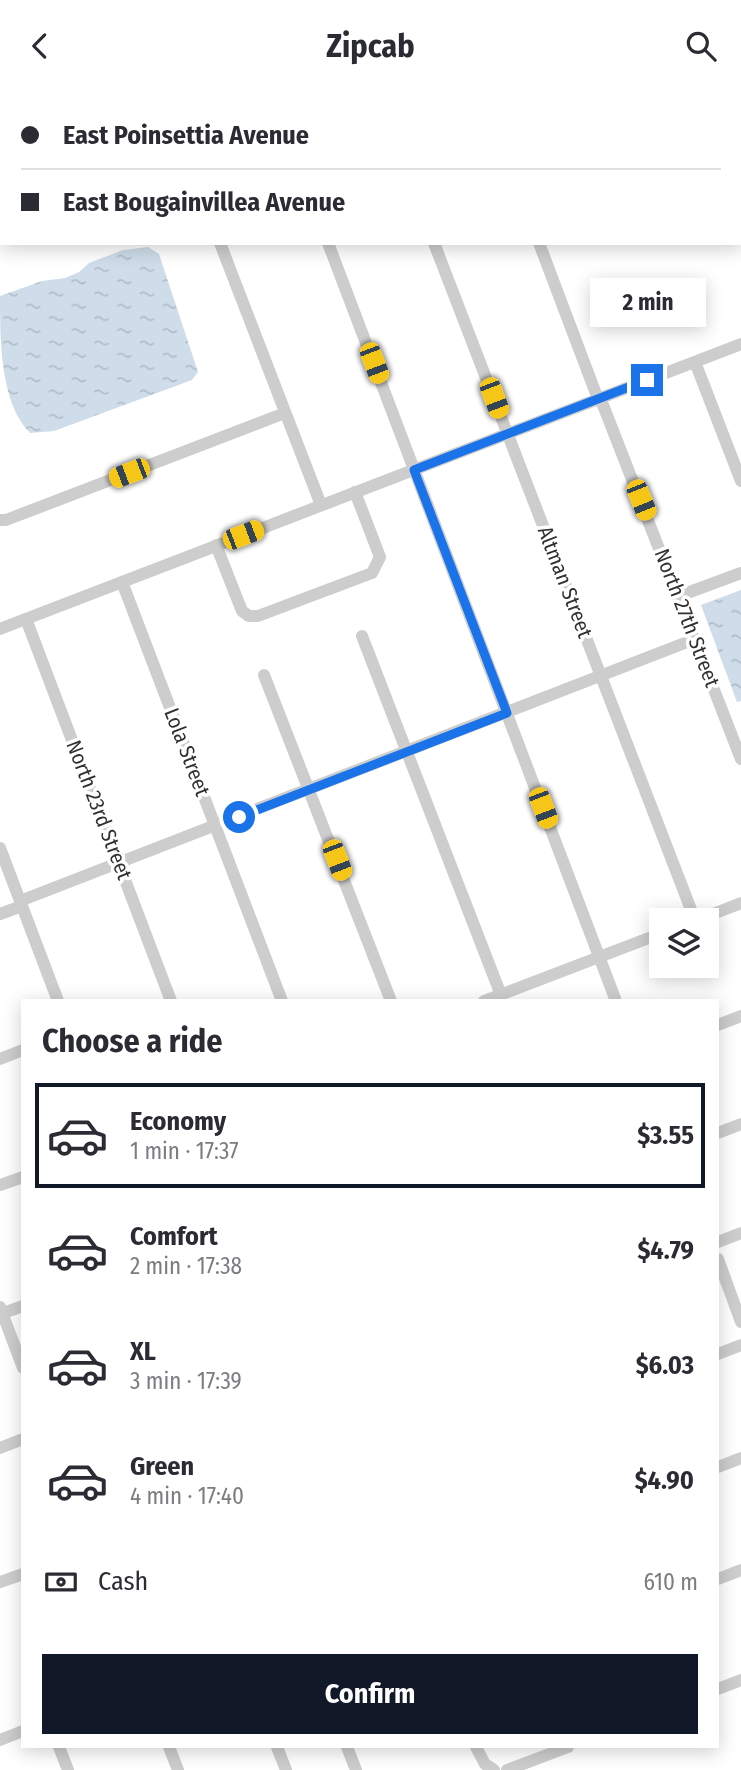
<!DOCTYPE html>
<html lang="en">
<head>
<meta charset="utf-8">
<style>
	body { margin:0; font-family:"Fira Sans Condensed",sans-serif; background:#f2f2f3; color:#2b2b33; height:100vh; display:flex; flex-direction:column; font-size:26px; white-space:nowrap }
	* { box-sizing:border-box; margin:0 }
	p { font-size:23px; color:#7c7c81 }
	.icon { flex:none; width:38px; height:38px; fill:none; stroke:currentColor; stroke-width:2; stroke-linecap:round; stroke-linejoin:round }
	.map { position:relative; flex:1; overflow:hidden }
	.details { position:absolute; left:21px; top:908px; width:698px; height:749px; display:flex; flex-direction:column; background:#fff; border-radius:0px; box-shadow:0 4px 18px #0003 }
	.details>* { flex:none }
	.top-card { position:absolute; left:0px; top:0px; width:742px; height:154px; box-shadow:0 4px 18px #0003; display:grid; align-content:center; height:154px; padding:0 21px; background:#fff }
	.buttons { position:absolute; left:649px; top:817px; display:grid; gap:14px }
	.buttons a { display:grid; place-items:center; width:70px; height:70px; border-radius:0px; background:#fff; box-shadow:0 4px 18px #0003; font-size:35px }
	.end { position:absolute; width:32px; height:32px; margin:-16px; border:9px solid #1a73e8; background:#fff; box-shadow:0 0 0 4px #fff }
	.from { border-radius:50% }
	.bubble { position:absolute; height:49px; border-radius:0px; background:#fff; box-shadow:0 4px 18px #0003; font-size:23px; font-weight:700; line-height:49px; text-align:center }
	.car { position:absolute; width:21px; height:42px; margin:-21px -10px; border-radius:9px; box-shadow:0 0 5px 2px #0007; background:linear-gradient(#f5c518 24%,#345 0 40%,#f5c518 0 76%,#345 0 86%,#f5c518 0) }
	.top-card b { display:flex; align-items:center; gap:24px; height:66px; font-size:26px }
	.top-card b+b { border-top:2px solid #e1e1e2 }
	.top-card i { width:18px; height:18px; background:#2b2b33 }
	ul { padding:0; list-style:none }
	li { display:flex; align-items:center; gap:21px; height:105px; margin:0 14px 10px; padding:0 7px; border:4px solid transparent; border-radius:0px }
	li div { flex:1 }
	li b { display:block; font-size:26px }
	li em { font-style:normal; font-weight:700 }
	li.on { border-color:#111827 }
	li>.icon { width:63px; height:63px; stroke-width:1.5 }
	h2 { padding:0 21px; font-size:32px; line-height:84px }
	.pay { display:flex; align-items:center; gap:18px; height:77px; padding:0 21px; font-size:26px }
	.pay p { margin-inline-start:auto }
	.primary-button { display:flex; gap:14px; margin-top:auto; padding:14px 21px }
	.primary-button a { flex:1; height:80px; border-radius:0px; background:#111827; color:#fff; font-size:28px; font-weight:700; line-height:80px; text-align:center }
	header { display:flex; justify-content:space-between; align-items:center; height:91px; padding:0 21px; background:#fff; font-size:32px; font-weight:700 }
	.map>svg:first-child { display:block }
	.water { fill:url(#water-ripples) }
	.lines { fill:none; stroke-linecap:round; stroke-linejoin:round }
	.minor { stroke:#cdcdcd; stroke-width:12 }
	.route { stroke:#1a73e8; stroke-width:9 }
	.labels { text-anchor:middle; stroke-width:7; stroke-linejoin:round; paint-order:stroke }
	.street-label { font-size:21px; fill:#303030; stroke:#fff }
</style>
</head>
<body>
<header><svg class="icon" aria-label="back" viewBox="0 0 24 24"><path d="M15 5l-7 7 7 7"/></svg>Zipcab<svg class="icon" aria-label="search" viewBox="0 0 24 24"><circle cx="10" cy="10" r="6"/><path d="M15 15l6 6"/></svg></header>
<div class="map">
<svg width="741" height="1679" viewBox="0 0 741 1679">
	<defs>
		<pattern id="water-ripples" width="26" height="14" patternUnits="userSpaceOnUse" patternTransform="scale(1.75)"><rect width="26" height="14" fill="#cedde9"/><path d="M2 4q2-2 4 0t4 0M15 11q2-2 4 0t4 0" fill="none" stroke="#b1bec8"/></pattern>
	</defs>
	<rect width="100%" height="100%" fill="#fff"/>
	<!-- water -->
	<g class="water">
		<path d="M 148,156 L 159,163 L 198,281 L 192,289 L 54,340 L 30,342 C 0,312 0,249 0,205 L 42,190 L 65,187 L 79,181 L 89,172 L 123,159 Z"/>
		<path d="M 741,499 L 741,610 L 737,611 L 701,514 Z"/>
	</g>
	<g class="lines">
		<!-- minor -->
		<g class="minor">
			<path d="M 162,0 L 163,2"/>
			<path d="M 269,0 L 270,2"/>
			<path d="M 375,0 L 376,2"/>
			<path d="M 480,0 L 481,2"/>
			<path d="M 711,0 L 712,2"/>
			<path d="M 740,65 L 741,64"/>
			<path d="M 220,152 L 321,414"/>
			<path d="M 328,152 L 616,910"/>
			<path d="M 434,152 L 695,829"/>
			<path d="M 539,152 L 598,308 L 603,314 L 741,668"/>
			<path d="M 695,271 L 741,390"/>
			<path d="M 0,429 L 6,429 L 285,322"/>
			<path d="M 216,454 L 242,520 L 249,525 L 258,525 L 372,482 L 380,466 L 355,401"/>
			<path d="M 122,491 L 282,910"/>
			<path d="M 679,505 L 741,482"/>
			<path d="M 26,528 L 171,910"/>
			<path d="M 0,538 L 741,253"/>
			<path d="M 362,545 L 501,904"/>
			<path d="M 264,584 L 391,910"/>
			<path d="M 0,757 L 58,910"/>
			<path d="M 20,810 L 695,548"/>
			<path d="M 0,823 L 22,815"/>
			<path d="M 695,830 L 741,812"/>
			<path d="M 484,910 L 662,842"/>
			<path d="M 718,934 L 741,925"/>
			<path d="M 0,968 L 23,959"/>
			<path d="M 718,1042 L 741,1033"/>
			<path d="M 0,1094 L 23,1086"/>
			<path d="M 718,1151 L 741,1142"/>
			<path d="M 718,1168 L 741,1231"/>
			<path d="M 0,1216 L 23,1277"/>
			<path d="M 0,1223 L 23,1215"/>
			<path d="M 718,1263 L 741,1254"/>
			<path d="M 0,1357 L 23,1348"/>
			<path d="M 718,1376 L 741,1367"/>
			<path d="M 718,1488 L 741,1479"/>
			<path d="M 0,1491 L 23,1483"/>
			<path d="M 718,1598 L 741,1589"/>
			<path d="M 0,1649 L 23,1640"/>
			<path d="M 59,1656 L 68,1679"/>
			<path d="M 169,1656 L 178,1679"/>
			<path d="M 277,1656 L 286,1679"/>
			<path d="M 347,1656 L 356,1679"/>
			<path d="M 476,1656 L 485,1673 L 494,1679"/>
			<path d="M 507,1679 L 568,1656"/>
		</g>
	</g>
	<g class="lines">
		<!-- route -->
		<path class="route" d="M 239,726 L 507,622 L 414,379 L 647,289"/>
	</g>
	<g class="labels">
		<!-- street labels -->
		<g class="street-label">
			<text transform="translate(565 491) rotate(69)" y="7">Altman Street</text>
			<text transform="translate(687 527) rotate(69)" y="7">North 27th Street</text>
			<text transform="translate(187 661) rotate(69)" y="7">Lola Street</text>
			<text transform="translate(99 719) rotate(69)" y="7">North 23rd Street</text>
		</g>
	</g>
</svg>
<div class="buttons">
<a><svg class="icon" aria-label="layers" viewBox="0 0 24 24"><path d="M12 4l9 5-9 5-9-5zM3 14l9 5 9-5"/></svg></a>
</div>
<i class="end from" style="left:239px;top:726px"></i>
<i class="end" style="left:647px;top:289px"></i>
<div class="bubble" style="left:590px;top:187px;width:116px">2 min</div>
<i class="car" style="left:374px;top:272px;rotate:159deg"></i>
<i class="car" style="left:494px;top:307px;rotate:159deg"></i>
<i class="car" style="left:129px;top:382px;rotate:249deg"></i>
<i class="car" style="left:641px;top:409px;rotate:158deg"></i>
<i class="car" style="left:243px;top:444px;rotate:69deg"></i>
<i class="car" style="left:543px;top:717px;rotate:159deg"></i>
<i class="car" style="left:337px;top:769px;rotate:159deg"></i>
<div class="top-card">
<b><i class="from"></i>East Poinsettia Avenue</b>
<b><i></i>East Bougainvillea Avenue</b>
</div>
<section class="details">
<h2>Choose a ride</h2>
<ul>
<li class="on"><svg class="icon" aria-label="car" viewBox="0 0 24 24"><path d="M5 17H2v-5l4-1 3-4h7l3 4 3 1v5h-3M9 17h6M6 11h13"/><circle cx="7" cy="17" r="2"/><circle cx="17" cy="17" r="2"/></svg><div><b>Economy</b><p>1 min · 17:37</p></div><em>$3.55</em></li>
<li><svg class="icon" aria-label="car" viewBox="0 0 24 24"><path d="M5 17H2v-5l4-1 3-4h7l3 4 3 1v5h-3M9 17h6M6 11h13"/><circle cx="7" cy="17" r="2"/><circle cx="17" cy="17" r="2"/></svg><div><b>Comfort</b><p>2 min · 17:38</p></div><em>$4.79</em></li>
<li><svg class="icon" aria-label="car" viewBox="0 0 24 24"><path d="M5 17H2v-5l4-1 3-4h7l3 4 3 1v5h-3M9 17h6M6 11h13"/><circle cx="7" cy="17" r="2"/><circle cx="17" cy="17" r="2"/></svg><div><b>XL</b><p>3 min · 17:39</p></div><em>$6.03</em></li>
<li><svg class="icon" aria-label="car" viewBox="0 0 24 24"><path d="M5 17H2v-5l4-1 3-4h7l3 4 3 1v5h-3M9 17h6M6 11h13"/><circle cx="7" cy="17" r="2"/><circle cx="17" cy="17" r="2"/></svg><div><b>Green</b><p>4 min · 17:40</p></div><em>$4.90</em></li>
</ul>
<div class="pay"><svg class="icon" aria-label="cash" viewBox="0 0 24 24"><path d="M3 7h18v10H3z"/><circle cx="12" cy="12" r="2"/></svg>Cash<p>610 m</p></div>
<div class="primary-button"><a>Confirm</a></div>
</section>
</div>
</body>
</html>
